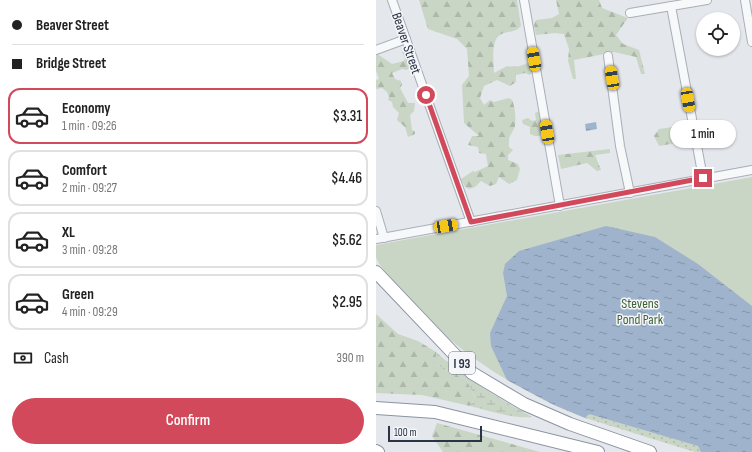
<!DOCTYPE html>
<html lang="en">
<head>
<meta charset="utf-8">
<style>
	body { margin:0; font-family:"Sofia Sans Condensed",sans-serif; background:#f6f6f6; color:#222; height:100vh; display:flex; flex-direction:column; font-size:15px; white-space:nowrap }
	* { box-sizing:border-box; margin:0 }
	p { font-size:13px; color:#767676 }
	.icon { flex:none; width:22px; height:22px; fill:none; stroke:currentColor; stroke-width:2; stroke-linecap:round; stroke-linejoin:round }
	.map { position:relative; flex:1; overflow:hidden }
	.drawer { display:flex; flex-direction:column; background:#fff; width:376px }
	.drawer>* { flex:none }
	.top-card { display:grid; align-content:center; height:88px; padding:0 12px; background:#fff }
	.fabs { position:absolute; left:320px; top:12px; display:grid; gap:8px }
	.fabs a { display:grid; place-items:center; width:44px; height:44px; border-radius:50%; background:#fff; box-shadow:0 1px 3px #0004; font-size:20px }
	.scale { position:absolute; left:12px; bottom:10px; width:94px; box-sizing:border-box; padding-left:4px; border:2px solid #2b3445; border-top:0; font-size:11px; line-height:14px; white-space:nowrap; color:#2b3445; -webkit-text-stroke:3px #f4f6f9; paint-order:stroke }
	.end { position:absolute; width:18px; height:18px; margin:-9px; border:5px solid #d1495b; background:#fff; box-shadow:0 0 0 2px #fff }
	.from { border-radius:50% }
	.bubble { position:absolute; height:28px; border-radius:14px; background:#fff; box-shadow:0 1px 3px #0004; font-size:13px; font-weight:600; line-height:28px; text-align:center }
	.car { position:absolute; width:12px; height:24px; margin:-12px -6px; border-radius:5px; box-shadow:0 0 3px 1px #0007; background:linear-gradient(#f5c518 24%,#345 0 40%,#f5c518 0 76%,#345 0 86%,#f5c518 0) }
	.top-card b { display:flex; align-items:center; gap:14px; height:38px; font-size:15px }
	.top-card b+b { border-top:1px solid #e0e0e0 }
	.top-card i { width:10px; height:10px; background:#222 }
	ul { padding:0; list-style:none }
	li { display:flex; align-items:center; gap:12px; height:56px; margin:0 8px 6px; padding:0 4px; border:2px solid #e0e0e0; border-radius:12px }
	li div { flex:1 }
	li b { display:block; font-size:15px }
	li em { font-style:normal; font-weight:600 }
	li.selected { border-color:#d1495b }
	li>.icon { width:36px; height:36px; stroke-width:1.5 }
	.pay { display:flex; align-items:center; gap:10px; height:44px; padding:0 12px; font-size:15px }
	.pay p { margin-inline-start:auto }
	.action { display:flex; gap:8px; margin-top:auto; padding:8px 12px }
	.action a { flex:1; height:46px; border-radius:24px; background:#d1495b; color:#fff; font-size:16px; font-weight:600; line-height:46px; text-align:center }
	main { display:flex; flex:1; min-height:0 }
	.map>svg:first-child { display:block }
	.grass { fill:url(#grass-dots) }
	.forest { fill:url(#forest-firs) }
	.wetland { fill:url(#wetland-marsh) }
	.park { fill:#c9d6c5 }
	.water { fill:url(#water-ripples) }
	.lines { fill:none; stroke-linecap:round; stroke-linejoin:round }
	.minor-casing { stroke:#a9aeb7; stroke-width:10 }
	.highway-casing { stroke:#8b94a3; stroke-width:14 }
	.minor { stroke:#f7f8fa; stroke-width:8 }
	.highway { stroke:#fff; stroke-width:12 }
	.route { stroke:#d1495b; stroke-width:5 }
	.labels { text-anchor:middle; stroke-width:3; stroke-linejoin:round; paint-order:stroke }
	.shield { fill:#f4f6f9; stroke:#676e7b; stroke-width:1 }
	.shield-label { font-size:13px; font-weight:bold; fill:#2b3445 }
	.street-label { font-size:14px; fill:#2b3445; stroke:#f4f6f9 }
	.park-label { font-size:14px; fill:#3f6138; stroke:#f4f6f9 }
</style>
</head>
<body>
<main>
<section class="drawer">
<div class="top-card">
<b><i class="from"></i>Beaver Street</b>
<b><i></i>Bridge Street</b>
</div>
<ul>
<li class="selected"><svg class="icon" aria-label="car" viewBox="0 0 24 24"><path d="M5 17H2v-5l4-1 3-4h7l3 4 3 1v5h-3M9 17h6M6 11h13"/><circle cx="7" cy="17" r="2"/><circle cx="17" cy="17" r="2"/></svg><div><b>Economy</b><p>1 min · 09:26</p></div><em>$3.31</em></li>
<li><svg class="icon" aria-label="car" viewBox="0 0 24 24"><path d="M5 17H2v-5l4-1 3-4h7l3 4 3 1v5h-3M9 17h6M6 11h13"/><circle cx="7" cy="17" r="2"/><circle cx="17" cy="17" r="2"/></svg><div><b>Comfort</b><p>2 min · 09:27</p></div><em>$4.46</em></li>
<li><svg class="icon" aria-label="car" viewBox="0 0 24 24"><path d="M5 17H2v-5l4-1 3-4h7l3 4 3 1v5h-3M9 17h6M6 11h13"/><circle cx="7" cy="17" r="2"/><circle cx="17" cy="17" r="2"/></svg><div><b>XL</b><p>3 min · 09:28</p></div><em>$5.62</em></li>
<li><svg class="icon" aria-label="car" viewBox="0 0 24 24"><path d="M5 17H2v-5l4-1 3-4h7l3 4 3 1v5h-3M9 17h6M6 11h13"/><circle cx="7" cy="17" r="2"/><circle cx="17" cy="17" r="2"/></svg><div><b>Green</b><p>4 min · 09:29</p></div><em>$2.95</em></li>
</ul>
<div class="pay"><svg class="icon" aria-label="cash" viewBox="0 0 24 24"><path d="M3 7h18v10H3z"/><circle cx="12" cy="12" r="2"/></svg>Cash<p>390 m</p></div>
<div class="action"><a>Confirm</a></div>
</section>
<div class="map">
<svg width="376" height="452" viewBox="0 0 376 452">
	<defs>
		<pattern id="grass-dots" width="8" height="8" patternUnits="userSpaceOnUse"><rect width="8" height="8" fill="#c9d6c5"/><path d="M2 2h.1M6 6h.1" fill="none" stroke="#adb8ab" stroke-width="1.8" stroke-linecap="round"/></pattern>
		<pattern id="forest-firs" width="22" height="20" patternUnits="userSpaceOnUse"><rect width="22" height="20" fill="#c9d6c5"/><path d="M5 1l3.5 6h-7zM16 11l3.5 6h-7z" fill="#adb8ab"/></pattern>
		<pattern id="wetland-marsh" width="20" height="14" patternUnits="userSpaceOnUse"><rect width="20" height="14" fill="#c9d6c5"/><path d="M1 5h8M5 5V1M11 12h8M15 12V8" fill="none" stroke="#adb8ab"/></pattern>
		<pattern id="water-ripples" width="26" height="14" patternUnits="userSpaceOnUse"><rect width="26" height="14" fill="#9fb4cc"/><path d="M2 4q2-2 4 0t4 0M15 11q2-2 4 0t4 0" fill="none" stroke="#8293a7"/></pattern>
	</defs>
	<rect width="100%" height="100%" fill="#e4e7ec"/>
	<!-- grass -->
	<path class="grass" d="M 213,414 L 322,446 L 325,452 L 319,452 L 209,418 Z"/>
	<!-- forest -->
	<g class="forest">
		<path d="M 43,0 L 141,0 L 145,26 C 140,32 135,31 128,33 C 113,37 118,61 118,73 L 131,66 C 138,68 147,66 153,62 L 156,64 L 156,72 L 154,75 L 149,73 L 140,75 L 140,82 L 134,86 L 121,80 L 108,86 L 104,98 L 108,105 L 114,100 L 118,102 L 133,98 L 136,100 C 139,106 140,118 139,126 C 136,135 132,134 133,147 L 137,150 L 132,155 L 132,160 L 142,164 L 144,169 L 141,180 L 133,184 L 123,177 L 120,184 L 114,186 L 105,181 L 99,187 L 93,189 L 89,187 L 85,179 L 97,171 L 99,172 L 112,166 L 110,154 L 103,153 L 102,147 L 92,145 L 96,136 L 103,136 L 88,123 L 86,85 L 93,76 L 91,49 L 81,39 L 52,29 Z"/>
		<path d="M 180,0 L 223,0 L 226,8 L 252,18 L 240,35 L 247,44 L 263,50 L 269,74 L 265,74 L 260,57 L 238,52 L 198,60 L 200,79 L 197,79 L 192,61 L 193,49 L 188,34 L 179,33 L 160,35 L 158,25 L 160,20 L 176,18 L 183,14 Z"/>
		<path d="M 29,49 L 36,66 L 31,70 L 26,69 L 16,73 L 19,79 L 25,81 L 26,85 L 24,88 L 32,103 L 39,103 L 38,111 L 34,115 L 36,130 L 39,131 L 39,134 L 32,137 L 29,127 L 21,120 L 23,113 L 17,107 L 16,102 L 12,100 L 13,97 L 11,92 L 6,88 L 0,89 L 0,80 L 3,79 L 0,71 L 0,53 L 16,64 L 28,61 L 29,58 L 26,52 Z"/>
		<path d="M 164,111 L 168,130 L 164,136 L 159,136 L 154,134 L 154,127 L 147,124 L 146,120 L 152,118 L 156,121 L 160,120 L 159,113 Z"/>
		<path d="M 309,125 L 312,141 L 283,146 L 278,136 L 283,129 Z"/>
		<path d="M 234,149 L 234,153 L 219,155 L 225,170 L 221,171 L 211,163 L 185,169 L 182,155 Z"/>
		<path d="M 0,314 L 22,334 L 42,341 L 60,352 L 61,364 L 68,370 L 80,372 L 82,376 L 90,379 L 99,397 L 94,406 L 46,395 L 0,393 Z"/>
		<path d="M 61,423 L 164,452 L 67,452 L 56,436 Z"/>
	</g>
	<!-- wetland -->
	<path class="wetland" d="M 60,352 C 89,378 122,398 156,417 C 136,419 114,411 94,406 L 99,397 L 90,379 L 82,376 L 80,372 L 68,370 L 60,363 Z"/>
	<!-- park -->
	<path class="park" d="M 376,177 L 376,452 L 325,452 L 322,446 L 213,414 L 209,418 C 138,390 70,347 22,286 C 17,280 2,265 0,257 C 0,254 0,249 0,245 Z"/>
	<!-- water -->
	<g class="water">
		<path d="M 220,122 L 221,129 L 210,131 L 209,124 Z"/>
		<path d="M 230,226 L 279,237 L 322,264 L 376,306 L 376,452 L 325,452 L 322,446 L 213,414 L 209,418 L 178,405 L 131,380 L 115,346 L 114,333 L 131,296 L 127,273 L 129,264 L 143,251 Z"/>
	</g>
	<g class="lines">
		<defs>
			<g id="minor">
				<path d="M 16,0 L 95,222"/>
				<path d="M 148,0 L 184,206"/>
				<path d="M 369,0 L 376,42"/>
				<path d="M 295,6 L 327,178"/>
				<path d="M 254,13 L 331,0"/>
				<path d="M 0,50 L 30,39"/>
				<path d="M 232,56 L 244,146 L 254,193"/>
				<path d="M 0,211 L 8,238"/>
				<path d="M 0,239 L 376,170"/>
			</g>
			<g id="highway">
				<path d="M 0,272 L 96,373 L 148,404 L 194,424 L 274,452"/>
				<path d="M 0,408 L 59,412 L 222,452"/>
				<path d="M 0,451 L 2,452"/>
			</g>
		</defs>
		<!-- minor casing -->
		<use href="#minor" class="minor-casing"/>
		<!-- highway casing -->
		<use href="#highway" class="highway-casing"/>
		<!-- minor -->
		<use href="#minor" class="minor"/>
		<!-- highway -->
		<use href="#highway" class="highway"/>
	</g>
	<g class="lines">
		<!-- route -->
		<path class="route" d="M 50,95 L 95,222 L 327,178"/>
	</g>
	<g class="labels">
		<!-- shield labels -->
		<rect class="shield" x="73" y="352" width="26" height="22" rx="3"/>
		<g class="shield-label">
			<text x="86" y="368">I 93</text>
		</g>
		<!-- street labels -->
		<g class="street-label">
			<text transform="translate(31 43) rotate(71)" y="5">Beaver Street</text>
		</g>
		<!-- park labels -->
		<g class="park-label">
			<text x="264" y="308">Stevens<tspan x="264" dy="16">Pond Park</tspan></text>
		</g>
	</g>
</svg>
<div class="fabs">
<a><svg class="icon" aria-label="locate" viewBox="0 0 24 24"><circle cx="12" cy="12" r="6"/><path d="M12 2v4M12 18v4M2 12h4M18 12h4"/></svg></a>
</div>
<div class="scale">100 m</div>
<i class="end from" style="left:50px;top:95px"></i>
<i class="end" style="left:327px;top:178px"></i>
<div class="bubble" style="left:294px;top:120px;width:66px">1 min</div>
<i class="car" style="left:158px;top:59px;rotate:350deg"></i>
<i class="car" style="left:236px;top:78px;rotate:351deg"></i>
<i class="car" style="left:312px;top:100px;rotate:170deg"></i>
<i class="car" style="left:171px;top:132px;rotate:350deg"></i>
<i class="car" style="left:70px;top:226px;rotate:80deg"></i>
</div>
</main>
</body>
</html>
